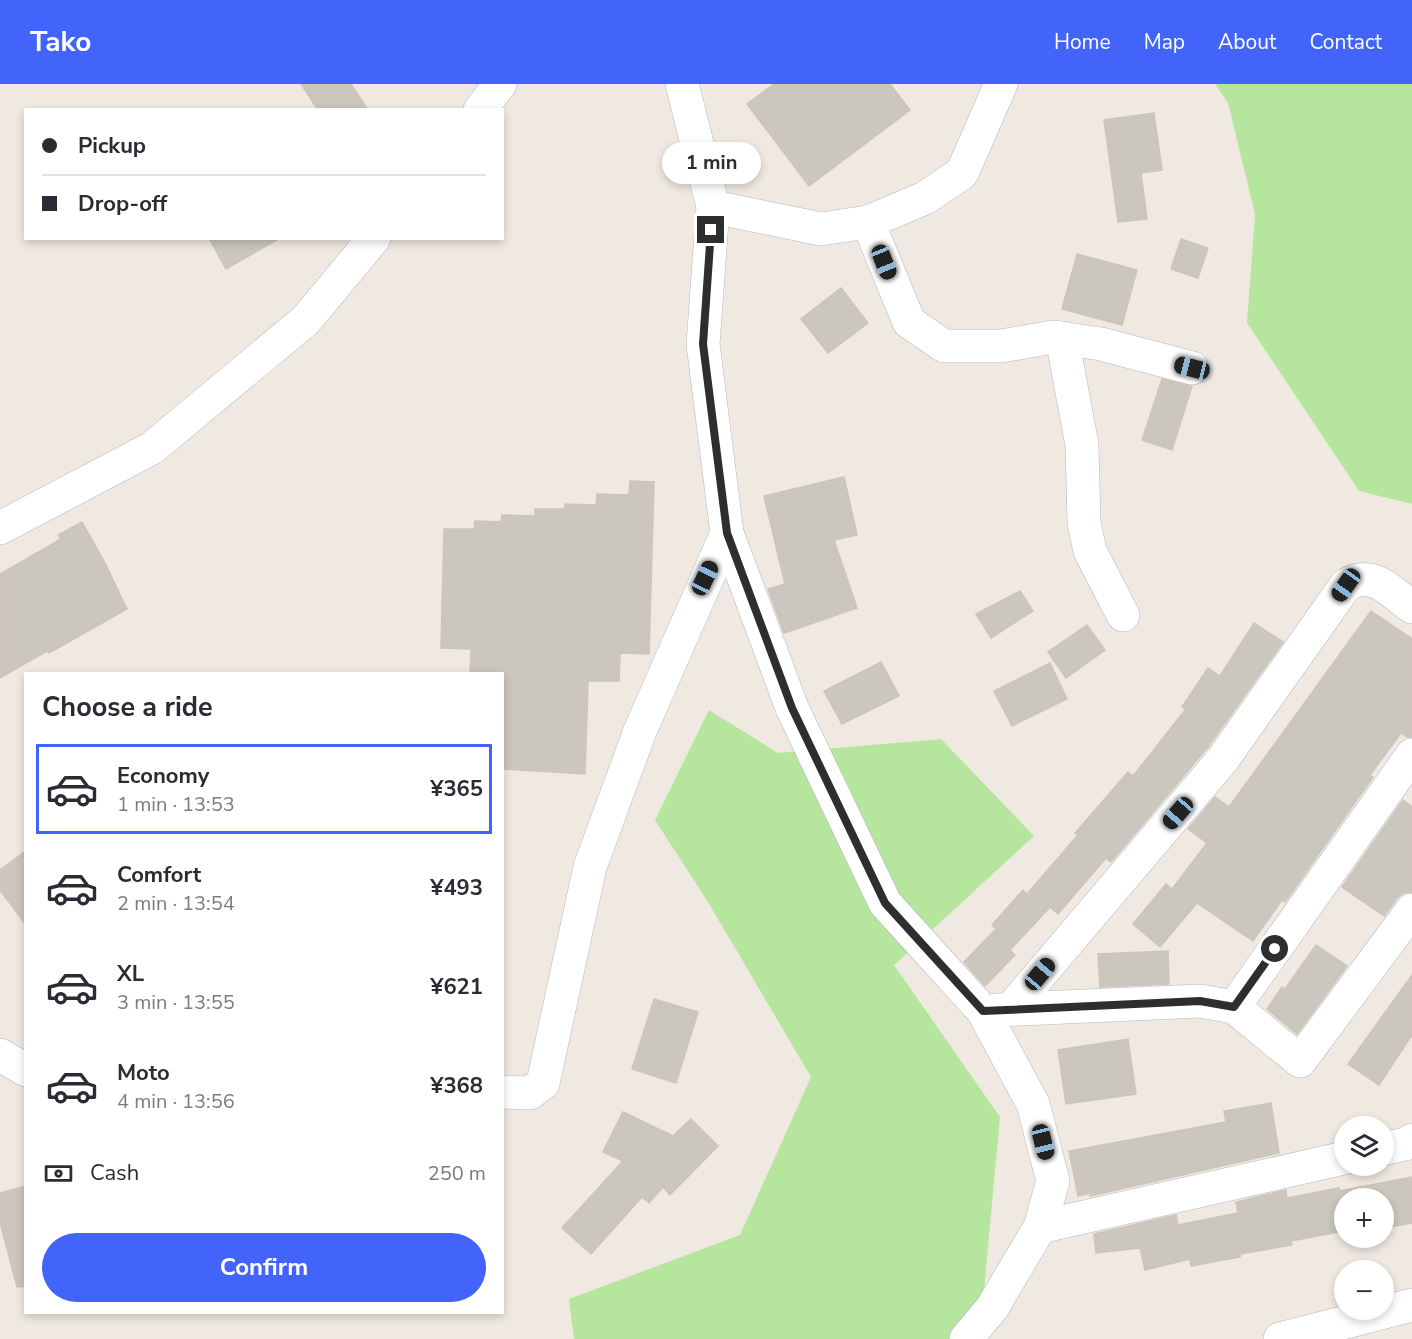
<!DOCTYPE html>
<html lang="en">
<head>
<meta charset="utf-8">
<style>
	body { margin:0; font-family:"Nunito Sans",sans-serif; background:#f2f2f3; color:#2b2b33; height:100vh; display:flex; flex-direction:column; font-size:22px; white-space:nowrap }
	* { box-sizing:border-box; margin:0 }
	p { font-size:20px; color:#7c7c81 }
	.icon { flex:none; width:33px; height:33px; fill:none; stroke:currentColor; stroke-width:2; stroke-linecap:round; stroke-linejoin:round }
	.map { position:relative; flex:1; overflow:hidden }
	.panel { position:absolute; left:24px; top:588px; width:480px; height:642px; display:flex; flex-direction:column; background:#fff; border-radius:0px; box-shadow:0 3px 9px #0003 }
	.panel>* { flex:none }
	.banner { position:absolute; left:24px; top:24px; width:480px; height:132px; border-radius:0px; box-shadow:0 3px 9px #0003; display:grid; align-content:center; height:132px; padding:0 18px; background:#fff }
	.buttons { position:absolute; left:1334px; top:1032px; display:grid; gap:12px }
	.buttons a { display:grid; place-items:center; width:60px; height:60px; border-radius:50%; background:#fff; box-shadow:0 3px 9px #0003; font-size:30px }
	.end { position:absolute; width:27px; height:27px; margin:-14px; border:8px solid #2e2e2e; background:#fff; box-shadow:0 0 0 3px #fff }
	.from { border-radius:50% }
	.bubble { position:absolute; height:42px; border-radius:21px; background:#fff; box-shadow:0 3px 9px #0003; font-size:20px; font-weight:700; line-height:42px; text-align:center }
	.car { position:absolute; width:18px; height:36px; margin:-18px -9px; border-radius:8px; box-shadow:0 0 4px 2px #0007; background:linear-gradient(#222 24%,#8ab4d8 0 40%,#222 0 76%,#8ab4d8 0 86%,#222 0) }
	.banner b { display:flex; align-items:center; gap:21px; height:57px; font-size:22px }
	.banner b+b { border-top:2px solid #e1e1e2 }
	.banner i { width:15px; height:15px; background:#2b2b33 }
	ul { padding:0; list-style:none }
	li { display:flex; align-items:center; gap:18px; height:90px; margin:0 12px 9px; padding:0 6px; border:3px solid transparent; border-radius:0px }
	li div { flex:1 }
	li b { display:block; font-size:22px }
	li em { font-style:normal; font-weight:700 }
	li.active { border-color:#4264fb }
	li>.icon { width:54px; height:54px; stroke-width:1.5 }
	h2 { padding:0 18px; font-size:27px; line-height:72px }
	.pay { display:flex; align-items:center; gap:15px; height:66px; padding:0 18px; font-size:22px }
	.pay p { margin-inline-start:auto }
	.action { display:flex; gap:12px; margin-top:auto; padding:12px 18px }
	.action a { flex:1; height:69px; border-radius:36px; background:#4264fb; color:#fff; font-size:24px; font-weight:700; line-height:69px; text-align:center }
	header { display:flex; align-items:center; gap:36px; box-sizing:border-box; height:84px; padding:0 30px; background:#4264fb; color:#fff }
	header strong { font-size:28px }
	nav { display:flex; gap:33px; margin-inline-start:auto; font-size:21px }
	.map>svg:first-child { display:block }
	.green { fill:#b6e59e }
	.building { fill:#cbc7bf; stroke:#cbc5ba; stroke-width:1.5 }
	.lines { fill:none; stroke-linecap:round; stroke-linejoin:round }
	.street-casing { stroke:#b4b7c1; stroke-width:34 }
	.street { stroke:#fff; stroke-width:33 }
	.route { stroke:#2e2e2e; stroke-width:8 }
</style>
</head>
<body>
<header>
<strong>Tako</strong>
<nav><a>Home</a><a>Map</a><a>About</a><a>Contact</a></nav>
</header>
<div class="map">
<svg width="1412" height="1255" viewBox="0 0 1412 1255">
	<rect width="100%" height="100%" fill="#efe9e1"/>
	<!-- green -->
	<g class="green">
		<path d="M 1215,0 L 1412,0 L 1412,420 L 1359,407 L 1247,239 L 1255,130 L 1228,19 Z"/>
		<path d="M 709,626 L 778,669 L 941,655 L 1034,752 L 894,881 L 1000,1033 L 984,1206 L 952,1255 L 574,1255 L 569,1215 L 740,1151 L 811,993 L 708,818 L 655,736 Z"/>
	</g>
	<!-- building -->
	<g class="building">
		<path d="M 301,0 L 351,0 L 368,26 L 318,26 Z"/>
		<path d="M 774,0 L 890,0 L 910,26 L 809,102 L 747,20 Z"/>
		<path d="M 1154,29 L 1162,86 L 1141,89 L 1147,135 L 1118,138 L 1104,36 Z"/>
		<path d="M 209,154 L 280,154 L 226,185 Z"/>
		<path d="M 1181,155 L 1208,164 L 1198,194 L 1171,185 Z"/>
		<path d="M 1077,170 L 1137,186 L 1122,241 L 1062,225 Z"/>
		<path d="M 841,204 L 868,239 L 828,269 L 801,235 Z"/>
		<path d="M 1162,295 L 1192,302 L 1172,366 L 1142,356 Z"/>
		<path d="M 844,393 L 857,451 L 834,456 L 857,524 L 784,549 L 768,505 L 785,500 L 764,412 Z"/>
		<path d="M 630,397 L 654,398 L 649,570 L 620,569 L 619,597 L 588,597 L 585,690 L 502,685 L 502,590 L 470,590 L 471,565 L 441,564 L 444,445 L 474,445 L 475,437 L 501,438 L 502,431 L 535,432 L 535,425 L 565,425 L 565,420 L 596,421 L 597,410 L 629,411 Z"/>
		<path d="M 82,438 L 104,477 L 127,525 L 49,569 L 47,567 L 0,594 L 0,490 L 61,455 L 58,451 Z"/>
		<path d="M 1020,507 L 1033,527 L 991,554 L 976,530 Z"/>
		<path d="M 1371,527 L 1412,555 L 1412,653 L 1407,653 L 1401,649 L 1370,691 L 1373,693 L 1285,818 L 1282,816 L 1253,857 L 1197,819 L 1160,863 L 1133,840 L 1166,800 L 1172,805 L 1207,759 L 1188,745 L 1215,713 L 1229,723 Z"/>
		<path d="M 1254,539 L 1283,558 L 1208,663 L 1111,778 L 1106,774 L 1058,830 L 1050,823 L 1010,866 L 1015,871 L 985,902 L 964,878 L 996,845 L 992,841 L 1023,806 L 1027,810 L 1078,751 L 1075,749 L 1128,688 L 1133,692 L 1186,625 L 1182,623 L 1208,584 L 1220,592 Z"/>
		<path d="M 1087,541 L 1105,566 L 1066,594 L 1048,568 Z"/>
		<path d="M 881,578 L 899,612 L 842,640 L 824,607 Z"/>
		<path d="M 1050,579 L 1067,615 L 1012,642 L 994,607 Z"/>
		<path d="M 1403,716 L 1412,723 L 1412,808 L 1404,809 L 1397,814 L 1384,832 L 1342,803 Z"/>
		<path d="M 26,767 L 26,841 L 0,806 L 0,786 Z"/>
		<path d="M 1316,861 L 1347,882 L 1297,950 L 1267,925 L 1282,903 L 1285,905 Z"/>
		<path d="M 1168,867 L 1169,900 L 1100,903 L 1098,870 Z"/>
		<path d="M 1412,891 L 1412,951 L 1379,1001 L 1348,980 Z"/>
		<path d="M 654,915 L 698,928 L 676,999 L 632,985 Z"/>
		<path d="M 1128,955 L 1136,1010 L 1066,1020 L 1058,966 Z"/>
		<path d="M 1271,1019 L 1279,1069 L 1090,1112 L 1090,1109 L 1078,1112 L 1069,1067 L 1226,1038 L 1224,1027 Z"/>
		<path d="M 623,1028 L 673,1052 L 691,1035 L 718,1062 L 670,1111 L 663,1103 L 649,1119 L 642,1113 L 591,1170 L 562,1144 L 623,1077 L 603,1068 Z"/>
		<path d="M 1412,1093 L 1412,1139 L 1383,1144 L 1383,1114 L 1344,1114 L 1344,1147 L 1291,1157 L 1292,1161 L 1240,1170 L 1240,1173 L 1191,1182 L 1190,1175 L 1145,1186 L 1140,1164 L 1096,1169 L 1094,1150 L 1176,1131 L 1178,1141 L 1238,1129 L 1236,1118 L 1286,1106 L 1287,1114 L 1339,1104 L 1339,1107 Z"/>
		<path d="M 26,1102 L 26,1202 L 17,1203 L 0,1138 L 0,1109 Z"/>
	</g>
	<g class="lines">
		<defs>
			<g id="street">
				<path d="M 682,0 L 713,123 L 703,260 L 727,449 L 792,624 L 885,819 L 983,927 L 1033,1020 L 1053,1097 L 1040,1143 L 992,1224 L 966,1255"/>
				<path d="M 480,26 L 500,0"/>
				<path d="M 713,123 L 821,145 L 868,138 L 925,114 L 962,89 L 1001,0"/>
				<path d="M 868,138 L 909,238 L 944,262 L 1001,262 L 1053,253 L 1101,260 L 1192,284"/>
				<path d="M 1062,254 L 1082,361 L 1084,439 L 1090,467 L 1123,531"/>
				<path d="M 0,444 L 152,364 L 306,236 L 374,154"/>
				<path d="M 1234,923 L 1412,671"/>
				<path d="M 996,926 L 1200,917 L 1234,923 L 1300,977 L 1412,826"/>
				<path d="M 1010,926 L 1223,675 L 1346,501 C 1373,485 1390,507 1412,523"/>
				<path d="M 0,971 L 26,986"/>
				<path d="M 502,1008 L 530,1009 L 543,999 L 590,783 L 640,647 L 727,449"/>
				<path d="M 1383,1065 L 1405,1060 L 1412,1056"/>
				<path d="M 1040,1143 L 1344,1074"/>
				<path d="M 1280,1255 L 1412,1221"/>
			</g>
		</defs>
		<!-- street casing -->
		<use href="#street" class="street-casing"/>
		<!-- street -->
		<use href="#street" class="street"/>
	</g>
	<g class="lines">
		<!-- route -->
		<path class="route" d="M 711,146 L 703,260 L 727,449 L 792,624 L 885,819 L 983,927 L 1200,917 L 1234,923 L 1275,865"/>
	</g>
</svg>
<div class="buttons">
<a><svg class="icon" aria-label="layers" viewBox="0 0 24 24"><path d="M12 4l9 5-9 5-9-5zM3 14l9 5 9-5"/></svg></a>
<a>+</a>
<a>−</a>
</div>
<i class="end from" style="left:1275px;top:865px"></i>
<i class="end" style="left:711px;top:146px"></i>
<div class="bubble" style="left:662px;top:58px;width:99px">1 min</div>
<i class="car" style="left:884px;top:178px;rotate:158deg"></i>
<i class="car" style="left:1192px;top:284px;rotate:284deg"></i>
<i class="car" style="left:705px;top:494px;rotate:25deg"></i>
<i class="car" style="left:1346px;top:501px;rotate:215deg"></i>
<i class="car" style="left:1178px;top:729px;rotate:221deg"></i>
<i class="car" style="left:1040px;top:890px;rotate:40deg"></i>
<i class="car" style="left:1043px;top:1058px;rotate:166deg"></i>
<div class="banner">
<b><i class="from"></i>Pickup</b>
<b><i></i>Drop-off</b>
</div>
<section class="panel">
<h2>Choose a ride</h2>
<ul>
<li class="active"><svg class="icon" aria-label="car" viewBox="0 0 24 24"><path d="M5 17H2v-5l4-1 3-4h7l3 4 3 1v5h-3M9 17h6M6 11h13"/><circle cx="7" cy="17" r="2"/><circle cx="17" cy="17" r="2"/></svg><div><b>Economy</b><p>1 min · 13:53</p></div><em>¥365</em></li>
<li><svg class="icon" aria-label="car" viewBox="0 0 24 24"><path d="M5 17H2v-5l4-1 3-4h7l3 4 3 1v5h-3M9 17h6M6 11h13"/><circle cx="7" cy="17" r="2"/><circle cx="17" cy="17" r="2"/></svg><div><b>Comfort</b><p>2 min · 13:54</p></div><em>¥493</em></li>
<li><svg class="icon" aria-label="car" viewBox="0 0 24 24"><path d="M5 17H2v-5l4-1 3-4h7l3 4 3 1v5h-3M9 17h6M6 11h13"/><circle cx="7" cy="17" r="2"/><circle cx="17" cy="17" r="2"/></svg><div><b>XL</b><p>3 min · 13:55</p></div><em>¥621</em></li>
<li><svg class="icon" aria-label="car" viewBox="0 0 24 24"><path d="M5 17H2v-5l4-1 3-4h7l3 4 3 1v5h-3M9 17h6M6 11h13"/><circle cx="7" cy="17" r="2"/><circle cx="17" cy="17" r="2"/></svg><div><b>Moto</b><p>4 min · 13:56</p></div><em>¥368</em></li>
</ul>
<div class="pay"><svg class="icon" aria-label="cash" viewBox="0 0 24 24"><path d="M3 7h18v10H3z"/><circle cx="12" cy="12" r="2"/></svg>Cash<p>250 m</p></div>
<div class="action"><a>Confirm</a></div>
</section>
</div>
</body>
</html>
